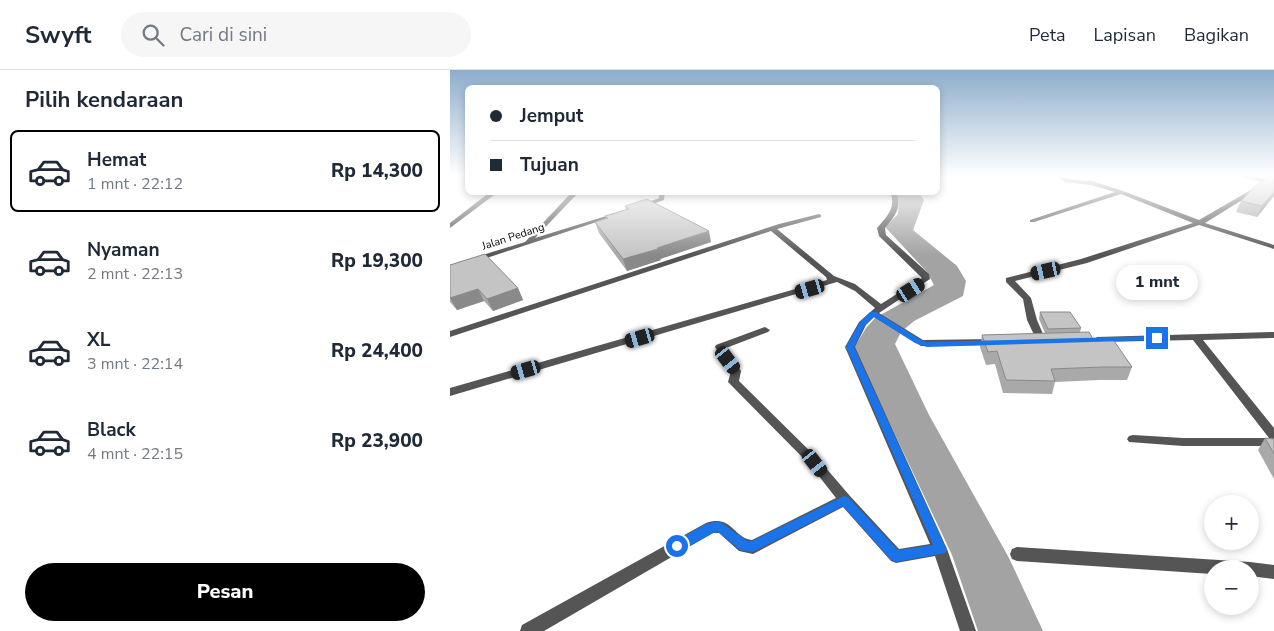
<!DOCTYPE html>
<html lang="id">
<head>
<meta charset="utf-8">
<style>
	body { margin:0; font-family:"Nunito Sans",sans-serif; background:#f6f6f7; color:#1f2937; height:100vh; display:flex; flex-direction:column; font-size:19px; white-space:nowrap }
	* { box-sizing:border-box; margin:0 }
	p { font-size:16px; color:#747a83 }
	.icon { flex:none; width:28px; height:28px; fill:none; stroke:currentColor; stroke-width:2; stroke-linecap:round; stroke-linejoin:round }
	.map { position:relative; flex:1; overflow:hidden }
	.details { display:flex; flex-direction:column; background:#fff; width:450px }
	.details>* { flex:none }
	.top-card { position:absolute; left:15px; top:15px; width:475px; height:110px; border-radius:8px; box-shadow:0 2px 8px #0003; display:grid; align-content:center; height:110px; padding:0 25px; background:#fff }
	.fabs { position:absolute; left:754px; top:425px; display:grid; gap:10px }
	.fabs a { display:grid; place-items:center; width:55px; height:55px; border-radius:50%; background:#fff; box-shadow:0 2px 8px #0003; font-size:25px }
	.end { position:absolute; width:22px; height:22px; margin:-11px; border:6px solid #1a73e8; background:#fff; box-shadow:0 0 0 2px #fff }
	.from { border-radius:50% }
	.bubble { position:absolute; height:35px; border-radius:18px; background:#fff; box-shadow:0 2px 8px #0003; font-size:16px; font-weight:800; line-height:35px; text-align:center }
	.car { position:absolute; width:15px; height:30px; margin:-15px -8px; border-radius:6px; box-shadow:0 0 4px 1px #0007; background:linear-gradient(#222 24%,#8ab4d8 0 40%,#222 0 76%,#8ab4d8 0 86%,#222 0) }
	.top-card b { display:flex; align-items:center; gap:18px; height:48px; font-size:19px }
	.top-card b+b { border-top:1px solid #e0e1e3 }
	.top-card i { width:12px; height:12px; background:#1f2937 }
	ul { padding:0; list-style:none }
	li { display:flex; align-items:center; gap:15px; height:82px; margin:0 10px 8px; padding:0 15px; border:2px solid transparent; border-radius:8px }
	li div { flex:1 }
	li b { display:block; font-size:19px }
	li em { font-style:normal; font-weight:800 }
	li.active { border-color:#000 }
	li>.icon { width:45px; height:45px; stroke-width:1.5 }
	h2 { padding:0 25px; font-size:22px; line-height:60px }
	.cta { display:flex; gap:10px; margin-top:auto; padding:10px 25px }
	.cta a { flex:1; height:58px; border-radius:30px; background:#000; color:#fff; font-size:20px; font-weight:800; line-height:58px; text-align:center }
	header { display:flex; align-items:center; gap:30px; box-sizing:border-box; height:70px; padding:0 25px; background:#fff; border-bottom:1px solid #e0e1e3 }
	header strong { font-size:24px }
	nav { display:flex; gap:28px; margin-inline-start:auto; font-size:18px }
	.search { width:350px; height:45px; background:#f6f6f7; display:flex; align-items:center; gap:12px; box-sizing:border-box; padding:0 18px; border-radius:28px; color:#747a83; font-size:19px }
	main { display:flex; flex:1; min-height:0 }
	.map>svg:first-child { display:block }
	.water { fill:#a3a3a3 }
	.lines { fill:none; stroke-linecap:round; stroke-linejoin:round }
	.street { fill:#555; fill-rule:evenodd }
	.wall { fill:#a9a9a9 }
	.shaded-wall { fill:#898989 }
	.building { fill:#c4c4c4; stroke:#898989 }
	.route { fill:#1a73e8 }
	.labels { text-anchor:middle; stroke-width:4.5; stroke-linejoin:round; paint-order:stroke }
	.far-street-label { font-size:11px; fill:#000; stroke:#fff }
</style>
</head>
<body>
<header>
<strong>Swyft</strong>
<div class="search"><svg class="icon" aria-label="search" viewBox="0 0 24 24"><circle cx="10" cy="10" r="6"/><path d="M15 15l6 6"/></svg>Cari di sini</div>
<nav><a>Peta</a><a>Lapisan</a><a>Bagikan</a></nav>
</header>
<main>
<section class="details">
<h2>Pilih kendaraan</h2>
<ul>
<li class="active"><svg class="icon" aria-label="car" viewBox="0 0 24 24"><path d="M5 17H2v-5l4-1 3-4h7l3 4 3 1v5h-3M9 17h6M6 11h13"/><circle cx="7" cy="17" r="2"/><circle cx="17" cy="17" r="2"/></svg><div><b>Hemat</b><p>1 mnt · 22:12</p></div><em>Rp 14,300</em></li>
<li><svg class="icon" aria-label="car" viewBox="0 0 24 24"><path d="M5 17H2v-5l4-1 3-4h7l3 4 3 1v5h-3M9 17h6M6 11h13"/><circle cx="7" cy="17" r="2"/><circle cx="17" cy="17" r="2"/></svg><div><b>Nyaman</b><p>2 mnt · 22:13</p></div><em>Rp 19,300</em></li>
<li><svg class="icon" aria-label="car" viewBox="0 0 24 24"><path d="M5 17H2v-5l4-1 3-4h7l3 4 3 1v5h-3M9 17h6M6 11h13"/><circle cx="7" cy="17" r="2"/><circle cx="17" cy="17" r="2"/></svg><div><b>XL</b><p>3 mnt · 22:14</p></div><em>Rp 24,400</em></li>
<li><svg class="icon" aria-label="car" viewBox="0 0 24 24"><path d="M5 17H2v-5l4-1 3-4h7l3 4 3 1v5h-3M9 17h6M6 11h13"/><circle cx="7" cy="17" r="2"/><circle cx="17" cy="17" r="2"/></svg><div><b>Black</b><p>4 mnt · 22:15</p></div><em>Rp 23,900</em></li>
</ul>
<div class="cta"><a>Pesan</a></div>
</section>
<div class="map">
<svg width="824" height="561" viewBox="0 0 824 561">
	<rect width="100%" height="100%" fill="#fff"/>
	<!-- water -->
	<path class="water" d="M 445,123 L 469,123 L 474,130 L 463,160 L 507,196 L 516,211 L 513,226 L 464,251 L 451,262 L 445,274 L 479,345 L 559,488 L 593,561 L 528,561 L 502,485 L 404,278 L 416,258 L 425,248 L 484,215 L 477,202 L 435,157 L 448,144 L 449,131 Z"/>
	<g class="lines">
		<!-- street -->
		<g class="street">
			<path d="M 605,106 L 612,106 L 618,109 L 642,111 L 673,121 L 749,150 L 806,117 L 810,117 L 810,119 L 755,153 L 824,175 L 824,179 L 749,155 L 637,193 L 565,211 L 581,228 L 587,250 L 596,271 L 591,274 L 588,273 L 577,250 L 573,229 L 556,212 L 556,208 L 631,189 L 743,153 L 671,124 L 584,152 L 580,152 L 580,150 L 665,122 L 641,115 L 615,112 Z"/>
			<path d="M 787,106 L 799,106 L 824,111 L 824,115 Z"/>
			<path d="M 40,122 L 48,122 L 0,158 L 0,153 Z"/>
			<path d="M 122,122 L 129,122 L 85,168 L 166,143 L 171,144 L 0,200 L 0,195 L 75,172 Z"/>
			<path d="M 209,122 L 215,122 L 214,130 L 191,138 L 188,136 L 209,128 Z"/>
			<path d="M 440,122 L 446,122 C 453,137 444,147 435,158 L 436,165 L 479,204 L 480,209 L 429,243 L 473,270 L 543,269 L 548,272 L 543,275 L 471,276 L 424,247 L 416,255 L 405,277 L 497,479 L 526,561 L 510,561 L 485,486 L 446,493 L 441,491 L 393,437 L 303,484 L 289,481 L 269,463 L 263,463 L 94,561 L 70,561 L 72,555 L 256,453 C 282,444 283,468 302,470 L 386,428 L 361,396 L 278,312 L 281,301 L 265,277 L 266,275 L 315,257 L 320,260 L 318,262 L 276,278 L 291,301 L 289,311 L 369,390 L 400,426 L 449,479 L 480,474 L 395,277 L 409,252 L 425,238 L 405,221 L 387,212 L 0,326 L 0,318 L 377,210 L 376,207 L 321,161 L 0,267 L 0,261 L 329,154 L 369,144 L 371,145 L 371,147 L 327,159 L 384,206 L 405,214 L 431,234 L 472,208 L 429,166 L 427,158 C 436,147 447,138 440,122 Z"/>
			<path d="M 824,262 L 824,268 L 753,270 L 824,358 L 824,376 L 733,376 L 679,372 L 677,369 L 679,366 L 683,365 L 733,368 L 819,368 L 743,270 L 650,272 L 645,269 L 647,267 Z"/>
			<path d="M 567,477 L 800,492 L 824,495 L 824,509 L 800,506 L 800,499 L 762,499 L 762,504 L 567,491 L 562,489 L 560,484 L 562,479 Z"/>
		</g>
	</g>
	<!-- wall -->
	<g class="wall">
		<path d="M 818,106 L 824,106 L 824,126 L 807,147 L 786,142 L 791,131 L 818,108 L 817,108 Z"/>
		<path d="M 175,136 L 261,172 L 210,189 L 211,190 L 177,201 L 149,163 L 145,152 L 156,148 L 155,146 L 176,140 Z"/>
		<path d="M 0,195 L 68,218 L 73,230 L 43,241 L 34,231 L 7,240 L 0,232 Z"/>
		<path d="M 590,242 L 631,258 L 630,262 L 643,269 L 682,297 L 677,310 L 649,310 L 605,312 L 602,324 L 553,323 L 545,294 L 536,295 L 530,277 L 532,265 L 595,263 L 589,249 Z"/>
		<path d="M 815,368 L 824,369 L 824,409 L 808,380 Z"/>
	</g>
	<!-- shaded-wall -->
	<g class="shaded-wall">
		<path d="M 824,122 L 824,126 L 807,147 L 812,136 Z"/>
		<path d="M 259,161 L 261,172 L 210,189 L 211,190 L 177,201 L 173,189 Z"/>
		<path d="M 68,218 L 73,230 L 43,241 L 37,229 Z"/>
		<path d="M 28,219 L 34,231 L 7,240 L 0,228 Z"/>
	</g>
	<!-- building -->
	<g class="building">
		<path d="M 821,106 L 824,106 L 824,122 L 812,136 L 791,131 L 804,117 Z"/>
		<path d="M 197,129 L 259,161 L 207,178 L 208,179 L 173,189 L 145,152 L 158,148 L 155,146 L 179,139 L 175,136 Z"/>
		<path d="M 35,184 L 68,218 L 37,229 L 28,219 L 0,228 L 0,195 Z"/>
		<path d="M 590,242 L 620,242 L 631,258 L 598,259 Z"/>
		<path d="M 639,262 L 643,269 L 662,268 L 682,297 L 653,297 L 601,299 L 605,311 L 556,310 L 547,281 L 538,282 L 532,265 Z"/>
		<path d="M 815,368 L 824,369 L 824,384 Z"/>
	</g>
	<!-- sky -->
	<linearGradient id="sky" x2="0" y2="1"><stop stop-color="#8cadcc"/><stop offset="0.57" stop-color="#fff"/><stop offset="1" stop-color="#fff" stop-opacity="0"/></linearGradient>
	<rect width="824" height="185" fill="url(#sky)"/>
	<!-- route -->
	<path class="route" d="M 420,242 L 426,242 L 471,270 L 477,272 L 707,266 L 711,268 L 707,270 L 477,277 L 465,273 L 424,247 L 415,255 L 404,277 L 497,480 L 495,483 L 446,492 L 441,490 L 393,436 L 303,482 L 290,480 L 267,461 L 232,480 L 227,481 L 223,480 L 221,476 L 223,472 L 256,454 L 269,451 L 297,471 L 302,471 L 394,426 L 398,427 L 448,480 L 483,475 L 396,277 L 410,252 Z"/>
	<g class="labels">
		<!-- far-street labels -->
		<g class="far-street-label">
			<text transform="translate(63 166) rotate(-18)" y="4">Jalan Pedang</text>
		</g>
	</g>
</svg>
<div class="fabs">
<a>+</a>
<a>−</a>
</div>
<i class="end from" style="left:227px;top:476px"></i>
<i class="end" style="left:707px;top:268px"></i>
<div class="bubble" style="left:666px;top:195px;width:82px">1 mnt</div>
<i class="car" style="left:596px;top:201px;rotate:257deg"></i>
<i class="car" style="left:360px;top:219px;rotate:254deg"></i>
<i class="car" style="left:461px;top:220px;rotate:58deg"></i>
<i class="car" style="left:190px;top:268px;rotate:254deg"></i>
<i class="car" style="left:278px;top:290px;rotate:143deg"></i>
<i class="car" style="left:76px;top:300px;rotate:254deg"></i>
<i class="car" style="left:365px;top:393px;rotate:142deg"></i>
<div class="top-card">
<b><i class="from"></i>Jemput</b>
<b><i></i>Tujuan</b>
</div>
</div>
</main>
</body>
</html>
